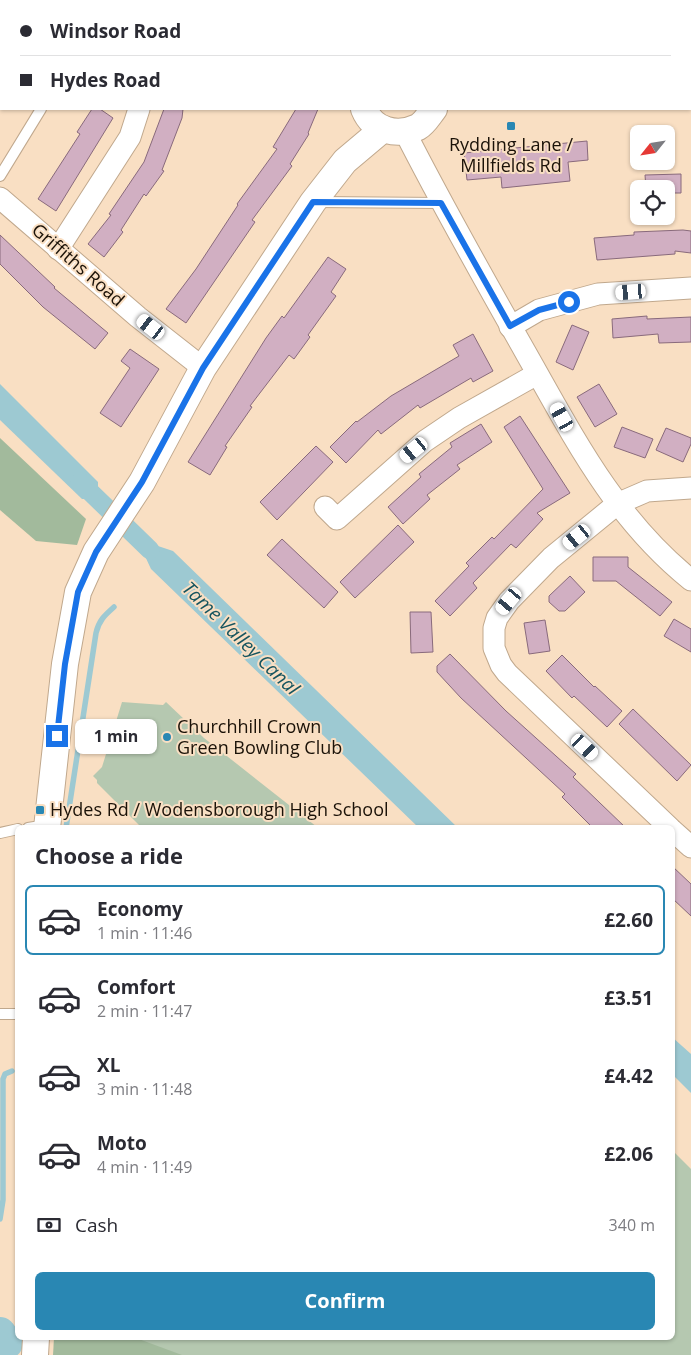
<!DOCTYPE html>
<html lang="en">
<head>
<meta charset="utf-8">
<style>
	body { margin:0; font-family:"Open Sans",sans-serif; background:#f2f2f3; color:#2b2b33; height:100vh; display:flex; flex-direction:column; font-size:19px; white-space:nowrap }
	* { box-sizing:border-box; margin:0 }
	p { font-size:16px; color:#7c7c81 }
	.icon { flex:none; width:28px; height:28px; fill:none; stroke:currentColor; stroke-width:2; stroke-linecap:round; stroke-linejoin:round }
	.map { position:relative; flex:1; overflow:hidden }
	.sheet { position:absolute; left:15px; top:825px; width:660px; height:515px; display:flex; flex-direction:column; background:#fff; border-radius:8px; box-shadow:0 1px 4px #0004 }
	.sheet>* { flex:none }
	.banner { position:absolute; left:0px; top:0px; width:691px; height:110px; box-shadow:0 1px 4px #0004; display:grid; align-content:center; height:110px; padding:0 20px; background:#fff }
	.needle { width:32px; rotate:240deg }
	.fabs { position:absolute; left:630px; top:125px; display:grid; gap:10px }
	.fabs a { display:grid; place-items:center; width:45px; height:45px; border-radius:8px; background:#fff; box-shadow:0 1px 4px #0004; font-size:25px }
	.end { position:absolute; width:22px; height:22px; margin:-11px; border:6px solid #1a73e8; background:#fff; box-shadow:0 0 0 2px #fff }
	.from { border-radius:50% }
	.bubble { position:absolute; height:35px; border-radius:8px; background:#fff; box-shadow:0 1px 4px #0004; font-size:16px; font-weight:700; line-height:35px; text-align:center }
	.car { position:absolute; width:15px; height:30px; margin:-15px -8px; border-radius:6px; box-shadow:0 0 4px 1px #0007; background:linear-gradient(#fff 24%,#345 0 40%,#fff 0 76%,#345 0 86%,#fff 0) }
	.banner b { display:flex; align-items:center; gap:18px; height:48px; font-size:19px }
	.banner b+b { border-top:1px solid #e1e1e2 }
	.banner i { width:12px; height:12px; background:#2b2b33 }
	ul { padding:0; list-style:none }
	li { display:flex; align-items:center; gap:15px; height:70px; margin:0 10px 8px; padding:0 10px; border:2px solid transparent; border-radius:8px }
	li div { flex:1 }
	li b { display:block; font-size:19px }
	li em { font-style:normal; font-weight:700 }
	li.selected { border-color:#2987b3 }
	li>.icon { width:45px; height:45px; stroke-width:1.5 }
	h2 { padding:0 20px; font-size:22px; line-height:60px }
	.pay { display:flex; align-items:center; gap:12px; height:55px; padding:0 20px; font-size:19px }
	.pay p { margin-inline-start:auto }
	.action { display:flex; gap:10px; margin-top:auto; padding:10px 20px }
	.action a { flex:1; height:58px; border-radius:8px; background:#2987b3; color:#fff; font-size:20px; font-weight:700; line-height:58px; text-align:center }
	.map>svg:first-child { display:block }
	.green { fill:#b5c8b0 }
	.forest { fill:#a2ba9c }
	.water { fill:#9dc9d2 }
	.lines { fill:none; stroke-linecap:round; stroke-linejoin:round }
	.stream { stroke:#9dc9d2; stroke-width:5.5 }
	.canal { stroke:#9dc9d2; stroke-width:19 }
	.river { stroke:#9dc9d2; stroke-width:32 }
	.building { fill:#d1afc2; stroke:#896a7c }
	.service-casing { stroke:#c0a88d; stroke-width:12 }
	.minor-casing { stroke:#c0a88d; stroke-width:23 }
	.tertiary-casing { stroke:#c0a88d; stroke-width:28 }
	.service { stroke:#fff; stroke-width:10 }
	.minor { stroke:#fff; stroke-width:21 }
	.tertiary { stroke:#fff; stroke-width:26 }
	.route { stroke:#1a73e8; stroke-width:6 }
	.poi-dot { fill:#2987b3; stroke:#f9dfc3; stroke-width:2 }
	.labels { text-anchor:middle; stroke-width:4; stroke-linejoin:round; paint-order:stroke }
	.poi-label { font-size:18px; fill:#1b1208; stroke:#f9dfc3; text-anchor:start }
	.street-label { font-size:18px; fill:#1b1208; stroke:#f9dfc3 }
	.water-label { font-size:19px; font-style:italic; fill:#17555f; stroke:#f9dfc3 }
</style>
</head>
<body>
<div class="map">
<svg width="691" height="1355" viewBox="0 0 691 1355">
	<rect width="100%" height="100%" fill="#f9dfc3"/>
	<!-- green -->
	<g class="green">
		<path d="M 122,702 L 163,705 L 166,702 L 204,738 L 317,827 L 141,827 L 97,783 L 97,780 L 93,776 L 102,767 Z"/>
		<path d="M 673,1151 L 691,1169 L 691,1355 L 119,1355 L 68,1338 L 672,1338 Z"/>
	</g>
	<!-- forest -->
	<g class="forest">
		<path d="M 0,438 L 86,519 L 77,545 L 36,541 L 0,510 Z"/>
		<path d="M 54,1338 L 136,1338 L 182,1355 L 53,1355 Z"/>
	</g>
	<!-- water -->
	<g class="water">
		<path d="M 0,384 L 98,482 L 98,499 L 82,499 L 0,420 Z"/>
		<path d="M 131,532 L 142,533 L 155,545 L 173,551 L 457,827 L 418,827 L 151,569 L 144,554 L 133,542 Z"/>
		<path d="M 672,1037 L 691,1054 L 691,1093 L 673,1075 Z"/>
	</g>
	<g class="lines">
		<!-- stream -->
		<g class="stream">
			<path d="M 66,828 L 96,633 C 99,620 105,615 114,607"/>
			<path d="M 0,1219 L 3,1200 L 3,1079 L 5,1074 L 12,1071"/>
		</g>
		<!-- canal -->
		<path class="canal" d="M 80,482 L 150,550"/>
		<!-- river -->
		<path class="river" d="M 0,1333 L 7,1343"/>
	</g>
	<!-- building -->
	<g class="building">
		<path d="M 92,109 L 100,109 L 113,118 L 56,211 L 38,199 L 80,134 L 77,132 Z"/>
		<path d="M 164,109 L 183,109 L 182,118 L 162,170 L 164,171 L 146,196 L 144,194 L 121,230 L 123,232 L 104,257 L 88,244 L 111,215 L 109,214 L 144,162 Z"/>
		<path d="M 296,109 L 318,109 L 308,133 L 309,134 L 290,164 L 292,166 L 252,220 L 255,222 L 186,323 L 166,309 L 196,269 L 238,205 L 237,204 L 277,149 L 273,147 Z"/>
		<path d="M 587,141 L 588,160 L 568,162 L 570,181 L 502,188 L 501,177 L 467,180 L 464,153 Z"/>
		<path d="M 681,174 L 681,193 L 666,193 L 666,189 L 646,189 L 645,175 Z"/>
		<path d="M 683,230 L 691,231 L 691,253 L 675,251 L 675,254 L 597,260 L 594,238 L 634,235 L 634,232 Z"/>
		<path d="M 0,235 L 55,287 L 54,288 L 108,333 L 95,349 L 43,307 L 0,264 Z"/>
		<path d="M 328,257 L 346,269 L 331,292 L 336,296 L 308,335 L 310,337 L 294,359 L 289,355 L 250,406 L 252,407 L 225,446 L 227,447 L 210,475 L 188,462 L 266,338 L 282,316 L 284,318 Z"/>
		<path d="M 647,316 L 647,319 L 691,317 L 691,342 L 659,343 L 658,334 L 613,338 L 612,319 Z"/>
		<path d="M 572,325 L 589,332 L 573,370 L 556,362 Z"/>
		<path d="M 473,334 L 493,371 L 473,382 L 471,378 L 420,408 L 418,405 L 381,434 L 378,430 L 346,463 L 330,447 L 356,421 L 357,422 L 391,396 L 459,356 L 453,345 Z"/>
		<path d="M 130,349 L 159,369 L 121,427 L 100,413 L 130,368 L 121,361 Z"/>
		<path d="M 599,384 L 617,414 L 595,427 L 577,397 Z"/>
		<path d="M 520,416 L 570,493 L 537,513 L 543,519 L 516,548 L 511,544 L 473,583 L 477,588 L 450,616 L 435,601 L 469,566 L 466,563 L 492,537 L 494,539 L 543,489 L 504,427 Z"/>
		<path d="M 481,424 L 492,442 L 457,465 L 460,469 L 427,495 L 430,499 L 403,524 L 388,507 L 421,477 L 419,474 L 452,447 L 450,443 Z"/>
		<path d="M 622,427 L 653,439 L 645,458 L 614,447 Z"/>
		<path d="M 666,428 L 691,438 L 691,444 L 683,462 L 656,450 Z"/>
		<path d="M 316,446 L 333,462 L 277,520 L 260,502 Z"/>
		<path d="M 398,525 L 414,542 L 355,598 L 340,582 Z"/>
		<path d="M 282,539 L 338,592 L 324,608 L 267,555 Z"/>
		<path d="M 593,557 L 628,557 L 628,567 L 672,602 L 660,616 L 616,581 L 593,581 Z"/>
		<path d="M 570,576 L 585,592 L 565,611 L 559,611 L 549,602 L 549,596 Z"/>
		<path d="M 410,612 L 431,612 L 433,652 L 411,653 Z"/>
		<path d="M 674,619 L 691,629 L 691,652 L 664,636 Z"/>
		<path d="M 545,620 L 550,651 L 529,654 L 524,623 Z"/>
		<path d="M 450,654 L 506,711 L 576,774 L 573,777 L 626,828 L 593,828 L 562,797 L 565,794 L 461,698 L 437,672 L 437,666 Z"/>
		<path d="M 562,655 L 594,687 L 595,686 L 622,711 L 607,727 L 574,696 L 572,698 L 546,671 Z"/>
		<path d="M 633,709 L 691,765 L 677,781 L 619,724 Z"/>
		<path d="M 672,866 L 691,884 L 691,916 L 672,898 Z"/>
	</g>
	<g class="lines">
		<defs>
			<g id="service">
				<path d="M 0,54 L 1,56"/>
				<path d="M 0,176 L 41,109"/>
				<path d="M 317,202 L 441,203"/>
				<path d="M 28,828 L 47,825"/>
				<path d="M 0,833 L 18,829"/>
				<path d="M 0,1014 L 18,1014"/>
			</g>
			<g id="minor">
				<path d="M 103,0 L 104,1"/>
				<path d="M 405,132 C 443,207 485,281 527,355 C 574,438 615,519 691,580"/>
				<path d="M 0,198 L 138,317 L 203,368"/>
				<path d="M 58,249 L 130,137 L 139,109"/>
				<path d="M 510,327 L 539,310 L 598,294 L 691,288"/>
				<path d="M 325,507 L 337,519 L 425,441 L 459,418 L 537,374"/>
				<path d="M 670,828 L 507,673 L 501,665 L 494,648 L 494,628 L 497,618 L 509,601 L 551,558 L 617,504 L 647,491 L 691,488"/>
				<path d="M 672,830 L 691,847"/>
			</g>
			<g id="tertiary">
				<path d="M 365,0 L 365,1"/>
				<path d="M 690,91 L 691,91"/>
				<path d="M 364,109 C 373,131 397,137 418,127 C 425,123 429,115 434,109"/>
				<path d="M 47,828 L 65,664 L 78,592 L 96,552 L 142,482 L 203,368 L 313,202 L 345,161 L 383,129"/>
				<path d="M 35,1355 L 36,1338"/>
			</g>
		</defs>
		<!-- service casing -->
		<use href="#service" class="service-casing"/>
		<!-- minor casing -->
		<use href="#minor" class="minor-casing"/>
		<!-- tertiary casing -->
		<use href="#tertiary" class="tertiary-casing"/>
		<!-- service -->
		<use href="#service" class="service"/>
		<!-- minor -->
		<use href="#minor" class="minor"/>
		<!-- tertiary -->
		<use href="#tertiary" class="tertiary"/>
	</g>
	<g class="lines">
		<!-- route -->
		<path class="route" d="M 57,736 L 65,664 L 78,592 L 96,552 L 142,482 L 203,368 L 313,202 L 441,203 L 510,326 L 539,310 L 569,302"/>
	</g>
	<!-- markers -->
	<g class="poi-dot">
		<rect x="506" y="121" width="10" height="10" rx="2.5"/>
		<circle cx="167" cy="737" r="5"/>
		<rect x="35" y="805" width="10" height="10" rx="2.5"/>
	</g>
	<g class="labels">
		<!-- poi labels -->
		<g class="poi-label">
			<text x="511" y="151" text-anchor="middle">Rydding Lane /<tspan x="511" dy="21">Millfields Rd</tspan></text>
			<text x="177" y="733">Churchhill Crown<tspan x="177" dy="21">Green Bowling Club</tspan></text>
			<text x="50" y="816">Hydes Rd / Wodensborough High School</text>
		</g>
		<!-- street labels -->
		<g class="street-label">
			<text transform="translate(78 265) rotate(41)" y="6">Griffiths Road</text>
		</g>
		<!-- water labels -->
		<g class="water-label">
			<text transform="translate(241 638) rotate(44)" y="7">Tame Valley Canal</text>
		</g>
	</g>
</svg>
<div class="fabs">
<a><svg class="needle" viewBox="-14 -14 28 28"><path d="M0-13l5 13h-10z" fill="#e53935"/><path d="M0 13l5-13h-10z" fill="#7c7c81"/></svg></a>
<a><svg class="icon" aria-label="locate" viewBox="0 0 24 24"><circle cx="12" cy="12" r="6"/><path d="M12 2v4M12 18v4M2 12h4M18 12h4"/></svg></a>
</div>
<i class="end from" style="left:569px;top:302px"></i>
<i class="end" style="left:57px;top:736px"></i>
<div class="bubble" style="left:75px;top:719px;width:82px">1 min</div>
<i class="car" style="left:631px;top:292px;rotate:266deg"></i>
<i class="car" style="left:151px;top:327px;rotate:308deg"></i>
<i class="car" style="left:562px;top:417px;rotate:331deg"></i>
<i class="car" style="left:414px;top:450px;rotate:231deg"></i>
<i class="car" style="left:577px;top:537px;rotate:231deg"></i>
<i class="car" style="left:509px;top:601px;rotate:220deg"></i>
<i class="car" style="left:585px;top:747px;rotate:133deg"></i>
<div class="banner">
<b><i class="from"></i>Windsor Road</b>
<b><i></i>Hydes Road</b>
</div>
<section class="sheet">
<h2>Choose a ride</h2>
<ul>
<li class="selected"><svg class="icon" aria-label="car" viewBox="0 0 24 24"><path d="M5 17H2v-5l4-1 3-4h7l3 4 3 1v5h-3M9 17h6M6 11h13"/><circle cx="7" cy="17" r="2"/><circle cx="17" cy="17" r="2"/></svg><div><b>Economy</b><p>1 min · 11:46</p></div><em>£2.60</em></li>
<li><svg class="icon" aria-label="car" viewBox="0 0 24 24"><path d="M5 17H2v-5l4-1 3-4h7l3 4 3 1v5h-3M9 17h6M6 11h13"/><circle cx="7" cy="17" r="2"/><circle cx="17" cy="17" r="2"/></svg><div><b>Comfort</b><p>2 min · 11:47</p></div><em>£3.51</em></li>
<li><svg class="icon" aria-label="car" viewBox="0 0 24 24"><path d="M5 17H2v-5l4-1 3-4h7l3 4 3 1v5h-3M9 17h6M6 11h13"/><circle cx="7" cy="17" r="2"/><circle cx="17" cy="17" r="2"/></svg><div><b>XL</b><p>3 min · 11:48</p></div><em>£4.42</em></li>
<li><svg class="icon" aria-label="car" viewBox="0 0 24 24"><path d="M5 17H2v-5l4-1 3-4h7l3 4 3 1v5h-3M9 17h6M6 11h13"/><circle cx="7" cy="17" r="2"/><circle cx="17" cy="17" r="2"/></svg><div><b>Moto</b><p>4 min · 11:49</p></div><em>£2.06</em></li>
</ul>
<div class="pay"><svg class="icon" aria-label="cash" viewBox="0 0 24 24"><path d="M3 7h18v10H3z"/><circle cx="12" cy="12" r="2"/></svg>Cash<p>340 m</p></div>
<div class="action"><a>Confirm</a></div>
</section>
</div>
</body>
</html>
